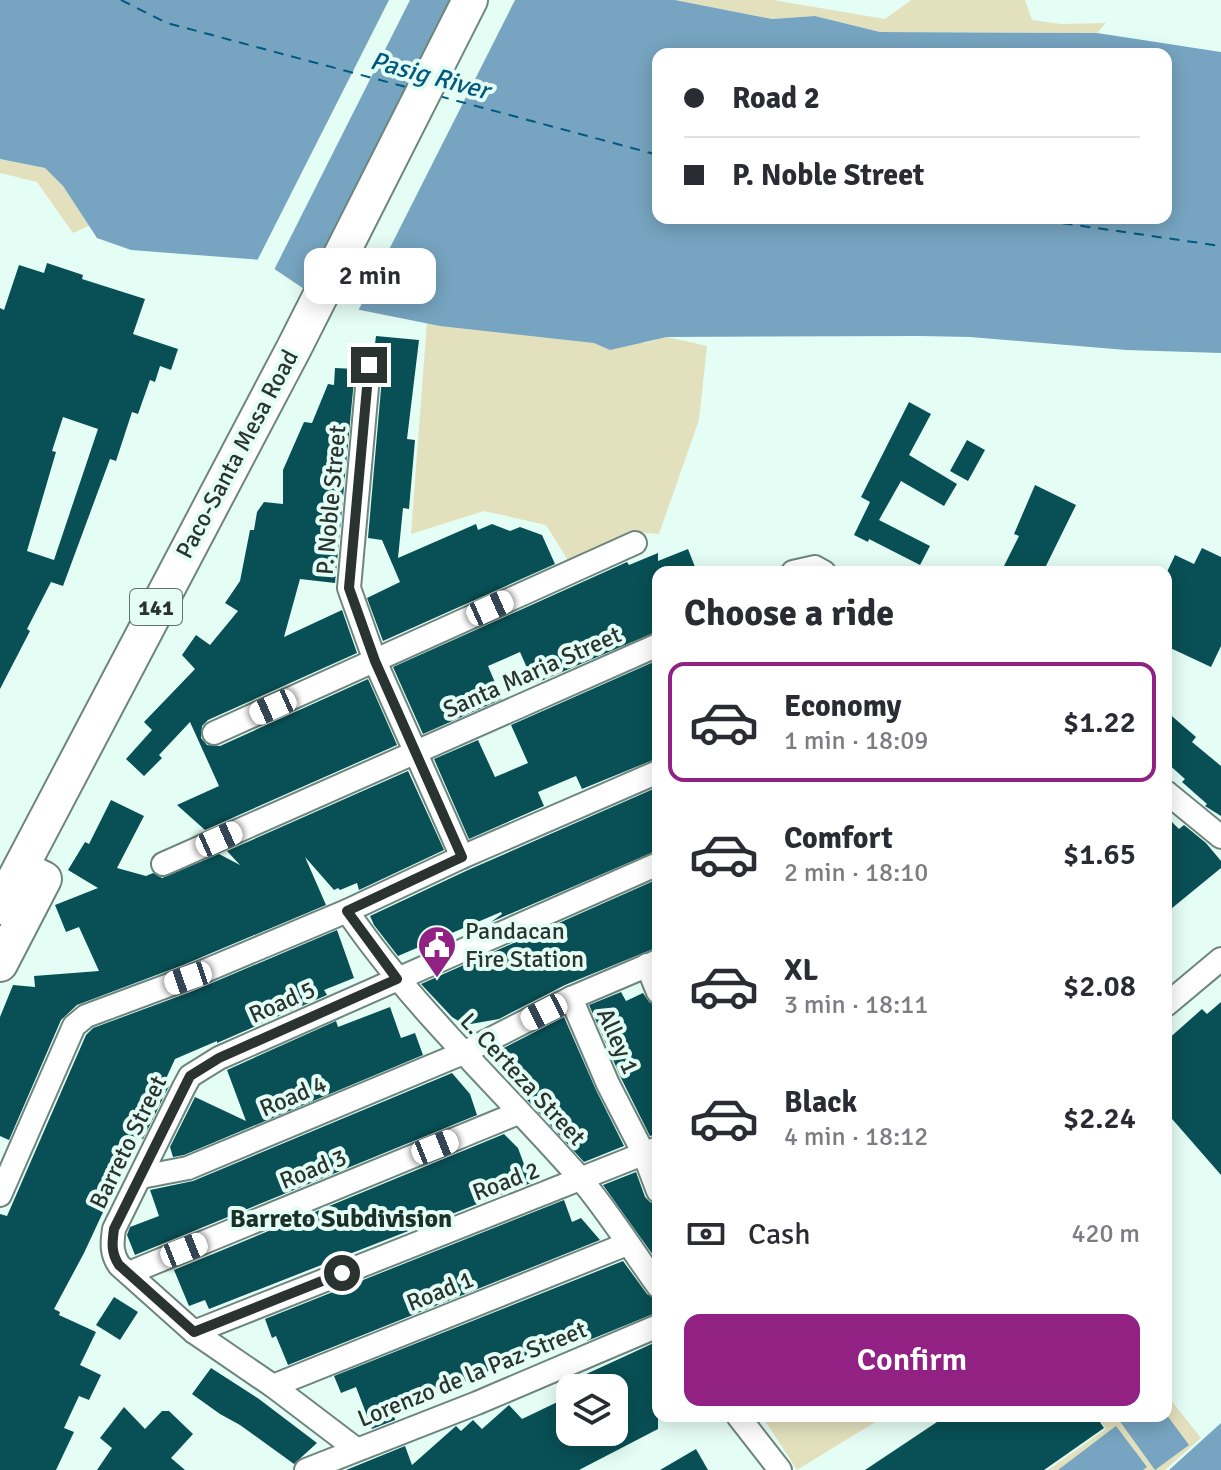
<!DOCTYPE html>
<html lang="en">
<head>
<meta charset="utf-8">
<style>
	body { margin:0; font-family:Signika,sans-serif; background:#f2f2f3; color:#2b2b33; height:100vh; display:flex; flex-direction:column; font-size:30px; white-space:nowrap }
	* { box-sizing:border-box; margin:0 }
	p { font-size:26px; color:#7c7c81 }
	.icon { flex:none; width:44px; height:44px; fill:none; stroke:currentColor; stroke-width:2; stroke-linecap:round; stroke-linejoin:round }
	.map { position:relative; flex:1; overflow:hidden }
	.details { position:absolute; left:652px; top:566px; width:520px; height:856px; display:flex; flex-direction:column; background:#fff; border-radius:16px; box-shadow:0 4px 20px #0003 }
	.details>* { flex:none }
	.guide { position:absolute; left:652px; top:48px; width:520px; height:176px; border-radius:16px; box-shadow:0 4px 20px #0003; display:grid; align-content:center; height:176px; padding:0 32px; background:#fff }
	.fabs { position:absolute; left:556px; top:1374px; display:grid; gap:16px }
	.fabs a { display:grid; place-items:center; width:72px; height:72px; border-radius:16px; background:#fff; box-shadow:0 4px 20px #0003; font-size:40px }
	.end { position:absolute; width:36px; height:36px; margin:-18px; border:10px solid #2a3330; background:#fff; box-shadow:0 0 0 4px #fff }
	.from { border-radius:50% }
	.bubble { position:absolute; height:56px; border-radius:16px; background:#fff; box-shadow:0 4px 20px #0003; font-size:26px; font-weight:600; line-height:56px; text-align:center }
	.car { position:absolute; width:24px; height:48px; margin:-24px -12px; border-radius:10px; box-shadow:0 0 6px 2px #0007; background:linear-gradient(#fff 24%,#345 0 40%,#fff 0 76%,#345 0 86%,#fff 0) }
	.guide b { display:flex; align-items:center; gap:28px; height:76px; font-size:30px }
	.guide b+b { border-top:2px solid #e1e1e2 }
	.guide i { width:20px; height:20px; background:#2b2b33 }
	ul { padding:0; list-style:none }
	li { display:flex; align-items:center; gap:24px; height:120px; margin:0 16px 12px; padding:0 16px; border:4px solid transparent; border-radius:16px }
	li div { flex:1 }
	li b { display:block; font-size:30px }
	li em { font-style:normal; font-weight:600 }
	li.current { border-color:#912183 }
	li>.icon { width:72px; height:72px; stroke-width:1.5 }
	h2 { padding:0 32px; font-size:36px; line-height:96px }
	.pay { display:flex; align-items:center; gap:20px; height:88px; padding:0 32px; font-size:30px }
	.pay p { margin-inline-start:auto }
	.primary-button { display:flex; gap:16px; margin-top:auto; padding:16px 32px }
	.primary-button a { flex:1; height:92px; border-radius:16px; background:#912183; color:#fff; font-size:32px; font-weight:600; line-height:92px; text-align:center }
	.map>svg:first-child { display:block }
	.green { fill:#e3e1bd }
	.water { fill:#77a5c1; fill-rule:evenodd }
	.pier { fill:#e5fef5 }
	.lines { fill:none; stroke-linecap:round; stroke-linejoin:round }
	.ferry { stroke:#01597f; stroke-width:2; stroke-dasharray:10 8; stroke-linecap:butt }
	.building { fill:#085055; fill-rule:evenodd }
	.street-casing { stroke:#6e857d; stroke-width:26 }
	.primary-casing { stroke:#6e857d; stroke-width:38 }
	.street { stroke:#fff; stroke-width:22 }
	.primary { stroke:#fff; stroke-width:34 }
	.route { stroke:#2a3330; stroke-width:10 }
	.labels { text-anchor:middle; stroke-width:8; stroke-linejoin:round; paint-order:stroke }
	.shield { fill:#e5fef5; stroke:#62706b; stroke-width:2 }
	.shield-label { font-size:22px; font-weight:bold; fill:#2a3330 }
	.street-label { font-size:24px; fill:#2a3330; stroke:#e5fef5 }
	.poi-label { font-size:24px; fill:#2a3330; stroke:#e5fef5; text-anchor:start }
	.water-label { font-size:26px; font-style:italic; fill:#01597f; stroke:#e5fef5 }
	.neighbourhood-label { font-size:26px; font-weight:bold; fill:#1b3029; stroke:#e5fef5 }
</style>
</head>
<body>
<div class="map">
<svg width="1221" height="1470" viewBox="0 0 1221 1470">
	<rect width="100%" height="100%" fill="#e5fef5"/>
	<!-- green -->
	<g class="green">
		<path d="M 675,0 L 773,0 L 885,19 L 911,0 L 1025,0 L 1032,20 L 1061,24 L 1106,23 L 1097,33 L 880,32 L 815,16 L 772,19 Z"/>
		<path d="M 0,159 L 45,168 L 63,186 L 89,226 L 73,233 L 37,182 L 0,173 Z"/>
		<path d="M 427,321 L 645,343 L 667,337 L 707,346 L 699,420 L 659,534 L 635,532 L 571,565 L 546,525 L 484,511 L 411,534 Z"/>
		<path d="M 1166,1394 L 1201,1438 L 1165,1470 L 1048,1470 L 1106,1429 L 1097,1416 L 1166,1416 Z"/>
		<path d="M 762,1416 L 885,1416 L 797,1470 Z"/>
	</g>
	<!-- water -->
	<g class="water">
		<path d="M 0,0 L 675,0 L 772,19 L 815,16 L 880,32 L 1097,33 L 1221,52 L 1221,353 L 1126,350 L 970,337 L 920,336 L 667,337 L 610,350 L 594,343 L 440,326 L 325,303 L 261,260 L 131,250 L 97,238 L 63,186 L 45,168 L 0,159 ZM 658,54 L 1166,54 L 1166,218 L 658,218 Z"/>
		<path d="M 1166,1414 L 1189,1445 L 1155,1470 L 1116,1416 L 1166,1416 Z"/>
		<path d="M 1221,1423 L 1221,1470 L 1169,1470 Z"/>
		<path d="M 1116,1426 L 1147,1467 L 1143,1470 L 1058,1470 Z"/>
	</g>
	<!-- pier -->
	<g class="pier">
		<path d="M 389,0 L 410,0 L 273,272 L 256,263 Z"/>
		<path d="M 454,0 L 515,0 L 357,313 L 322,306 Z"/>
	</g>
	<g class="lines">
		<!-- ferry -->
		<g class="ferry">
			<path d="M 121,0 L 167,23 L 406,87"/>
			<path d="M 439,96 L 658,155"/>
			<path d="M 1027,218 L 1221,246"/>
		</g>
	</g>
	<!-- building -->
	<g class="building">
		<path d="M 47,263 L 83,275 L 82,279 L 145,299 L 133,334 L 178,349 L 171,370 L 160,366 L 155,382 L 150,380 L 138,414 L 132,412 L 116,461 L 110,459 L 63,586 L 51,582 L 27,629 L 30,631 L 0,689 L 0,308 L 4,310 L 19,265 L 44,273 ZM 63,417 L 98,429 L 54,560 L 27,551 L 56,452 L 52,451 Z"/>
		<path d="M 376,336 L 419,340 L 407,439 L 415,440 L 409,509 L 403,508 L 398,558 L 476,524 L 478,530 L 492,524 L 510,531 L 520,527 L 542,535 L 555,564 L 383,641 L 367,598 L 400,582 L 382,540 L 368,538 L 383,366 L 381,358 L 374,352 Z"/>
		<path d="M 335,368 L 355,369 L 335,583 L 300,579 L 284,637 L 342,610 L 357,653 L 208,720 L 202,726 L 201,738 L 207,745 L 220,746 L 368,679 L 397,745 L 205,830 L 177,805 L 219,786 L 190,722 L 159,755 L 162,758 L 144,776 L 126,759 L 152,730 L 144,722 L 195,669 L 182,655 L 196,635 L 210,645 L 238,611 L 225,603 L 240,581 L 250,530 L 254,530 L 257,512 L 264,502 L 283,504 L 283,470 L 304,422 L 312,423 L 328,384 L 334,385 Z"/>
		<path d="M 909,402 L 931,414 L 909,455 L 957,484 L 944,506 L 901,481 L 879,520 L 930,546 L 920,565 L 869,539 L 868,542 L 854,535 L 870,502 L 861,497 Z"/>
		<path d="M 967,440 L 985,450 L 968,481 L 950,471 Z"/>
		<path d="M 1035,485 L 1076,505 L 1043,572 L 1001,572 L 1019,536 L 1014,534 Z"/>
		<path d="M 1202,548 L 1221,557 L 1221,646 L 1211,667 L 1166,646 L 1166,574 L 1175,555 L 1194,564 Z"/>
		<path d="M 688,549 L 697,572 L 658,572 L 658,631 L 534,684 L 520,652 L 488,666 L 502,699 L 423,734 L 393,667 L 627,562 L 629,565 L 658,553 L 658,561 Z"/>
		<path d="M 658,660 L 658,758 L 582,789 L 576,776 L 538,792 L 544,806 L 469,839 L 434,759 L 478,740 L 495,777 L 528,763 L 511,725 Z"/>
		<path d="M 1166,711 L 1196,737 L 1192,742 L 1221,766 L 1221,816 L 1205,806 L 1207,804 L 1182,782 L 1185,779 L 1166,762 Z"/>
		<path d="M 408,771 L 444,850 L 359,890 L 357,883 L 340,890 L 338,888 L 334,890 L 305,857 L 326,905 L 183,965 L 77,1005 L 61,1020 L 9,1140 L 0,1136 L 0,1017 L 13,985 L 35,987 L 34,976 L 99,971 L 79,927 L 66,932 L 55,905 L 98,888 L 68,870 L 85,842 L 89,844 L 111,800 L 144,816 L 117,868 L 146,876 L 153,873 L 162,878 L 219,854 L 240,865 L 227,851 Z"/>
		<path d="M 658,787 L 658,850 L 491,922 L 502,914 L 501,912 L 398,956 L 374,925 L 370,916 L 468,870 Z"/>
		<path d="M 1166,816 L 1179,829 L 1184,825 L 1206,843 L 1221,861 L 1221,868 L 1166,913 Z"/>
		<path d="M 658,879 L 658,947 L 565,985 L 499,1019 L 465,1025 L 452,1017 L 421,984 Z"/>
		<path d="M 337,930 L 354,978 L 324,990 L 327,995 L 217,1043 L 217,1041 L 175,1059 L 164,1083 L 169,1086 L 143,1139 L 138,1137 L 84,1253 L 54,1309 L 60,1312 L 59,1315 L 96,1332 L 80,1365 L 101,1375 L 89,1400 L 79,1396 L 64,1428 L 74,1432 L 56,1470 L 0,1470 L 0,1214 L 7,1216 L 86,1035 L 93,1028 L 193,991 Z"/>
		<path d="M 621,992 L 626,1001 L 643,993 L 649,1002 L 658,1006 L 658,1134 L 650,1136 L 621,1078 L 589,1005 Z"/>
		<path d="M 1221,1002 L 1221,1175 L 1166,1112 L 1166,1041 L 1202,1009 L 1207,1014 Z"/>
		<path d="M 390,1007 L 401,1038 L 415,1033 L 423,1055 L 184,1155 L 173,1157 L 170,1147 L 195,1097 L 246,1121 L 227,1070 L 336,1021 L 338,1027 Z"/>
		<path d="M 564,1017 L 596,1090 L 624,1146 L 584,1162 L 508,1079 L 490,1055 Z"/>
		<path d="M 452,1073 L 470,1094 L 477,1115 L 135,1255 L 127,1235 L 130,1227 L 159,1216 L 150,1190 L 193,1181 Z"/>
		<path d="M 504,1134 L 518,1148 L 531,1183 L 209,1309 L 205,1300 L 189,1306 L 174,1270 Z"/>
		<path d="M 636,1172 L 645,1197 L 650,1202 L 658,1205 L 658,1262 L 603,1185 Z"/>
		<path d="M 564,1200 L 572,1222 L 581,1218 L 600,1240 L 288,1365 L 276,1336 L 272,1338 L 265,1319 Z"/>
		<path d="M 623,1261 L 647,1294 L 658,1300 L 658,1312 L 587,1341 L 584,1334 L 505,1364 L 394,1411 L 395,1420 L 372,1429 L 356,1387 L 341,1393 L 334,1376 Z"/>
		<path d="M 114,1297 L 138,1312 L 120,1340 L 96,1325 Z"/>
		<path d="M 658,1341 L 658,1429 L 579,1470 L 346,1470 L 405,1446 L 412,1465 L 456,1426 L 461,1431 L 473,1420 L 482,1429 L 509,1405 L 522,1419 L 570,1396 L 570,1432 L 614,1432 L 614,1388 L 556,1388 Z"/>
		<path d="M 211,1368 L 259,1399 L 317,1443 L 294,1464 L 240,1425 L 220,1414 L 192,1394 Z"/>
		<path d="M 124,1407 L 145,1429 L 162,1411 L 169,1411 L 193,1434 L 171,1458 L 185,1470 L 97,1470 L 112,1448 L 100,1438 Z"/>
		<path d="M 946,1416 L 1096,1416 L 1104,1428 L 1044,1470 L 865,1470 Z"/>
		<path d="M 696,1449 L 708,1470 L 660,1470 Z"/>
	</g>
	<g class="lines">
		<defs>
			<g id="street">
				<path d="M 369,365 L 349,588 L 375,661 L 462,857"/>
				<path d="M 793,572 L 815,567 L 824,572"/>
				<path d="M 214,733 L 635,543"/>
				<path d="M 1166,792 L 1221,837"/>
				<path d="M 163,864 L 658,645"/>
				<path d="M 347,911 C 414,1009 501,1088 579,1177 C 608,1211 632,1250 658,1286"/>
				<path d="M 647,965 L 658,992"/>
				<path d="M 571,998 L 608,1084 L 644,1154 L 658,1191"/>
				<path d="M 1166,1005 L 1221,959"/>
				<path d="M 141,1177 L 188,1168 L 463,1053 L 571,998 L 658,961"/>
				<path d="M 0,1195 L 74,1026 L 86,1016 L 188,978 L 347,911 L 462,857 L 658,772"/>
				<path d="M 129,1273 L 518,1113"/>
				<path d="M 194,1332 L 658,1148"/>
				<path d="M 273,1386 L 627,1244"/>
				<path d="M 738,1416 L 780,1470"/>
				<path d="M 356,1449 L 273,1386 L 194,1332 L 119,1265 C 111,1253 112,1243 114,1229 L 184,1087 L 190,1076 L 219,1058 L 658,864"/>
				<path d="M 306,1470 L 477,1403 L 658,1326"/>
			</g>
			<g id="primary">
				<path d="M 0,907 L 294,348 L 470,0"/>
				<path d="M 0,964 L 44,879 L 21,868"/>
			</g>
		</defs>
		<!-- street casing -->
		<use href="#street" class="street-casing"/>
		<!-- primary casing -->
		<use href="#primary" class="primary-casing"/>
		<!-- street -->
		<use href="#street" class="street"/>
		<!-- primary -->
		<use href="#primary" class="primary"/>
	</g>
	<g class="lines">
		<!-- route -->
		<path class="route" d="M 342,1273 L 194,1332 L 119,1265 C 111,1253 112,1243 114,1229 L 190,1076 L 219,1058 L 397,979 L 347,911 L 462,857 L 375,661 L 349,588 L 369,365"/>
	</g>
	<!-- icons -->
	<defs>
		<symbol id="civic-pin" viewBox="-11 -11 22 30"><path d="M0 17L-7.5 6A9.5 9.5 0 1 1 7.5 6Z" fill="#912183" stroke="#e5fef5"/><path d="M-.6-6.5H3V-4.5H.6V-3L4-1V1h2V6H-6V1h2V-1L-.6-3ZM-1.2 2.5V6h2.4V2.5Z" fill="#fff"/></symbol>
	</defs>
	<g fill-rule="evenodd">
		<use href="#civic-pin" x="415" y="923" width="44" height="60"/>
	</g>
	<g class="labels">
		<!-- shield labels -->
		<rect class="shield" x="130" y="589" width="52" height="36" rx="6"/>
		<g class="shield-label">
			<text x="156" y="615">141</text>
		</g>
		<!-- street labels -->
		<g class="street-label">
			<text transform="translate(237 454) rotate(-62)" y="8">Paco-Santa Mesa Road</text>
			<text transform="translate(331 500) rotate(-85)" y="8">P. Noble Street</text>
			<text transform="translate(532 672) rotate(-24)" y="8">Santa Maria Street</text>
			<text transform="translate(282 1002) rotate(-24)" y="8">Road 5</text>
			<text transform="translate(618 1041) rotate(66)" y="8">Alley 1</text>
			<text transform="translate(523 1079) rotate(47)" y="8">L. Certeza Street</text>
			<text transform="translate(293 1096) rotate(-23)" y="8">Road 4</text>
			<text transform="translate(128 1142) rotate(-64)" y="8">Barreto Street</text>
			<text transform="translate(313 1169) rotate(-22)" y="8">Road 3</text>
			<text transform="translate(506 1181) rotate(-21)" y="8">Road 2</text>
			<text transform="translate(440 1291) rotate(-22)" y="8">Road 1</text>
			<text transform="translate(472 1374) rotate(-22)" y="8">Lorenzo de la Paz Street</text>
		</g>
		<!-- poi labels -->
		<g class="poi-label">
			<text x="465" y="939">Pandacan<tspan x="465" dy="28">Fire Station</tspan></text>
		</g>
		<!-- water labels -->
		<g class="water-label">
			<text transform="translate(430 75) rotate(15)" y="9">Pasig River</text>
		</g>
		<!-- neighbourhood labels -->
		<g class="neighbourhood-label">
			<text x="341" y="1227">Barreto Subdivision</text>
		</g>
	</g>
</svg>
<div class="fabs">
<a><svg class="icon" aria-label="layers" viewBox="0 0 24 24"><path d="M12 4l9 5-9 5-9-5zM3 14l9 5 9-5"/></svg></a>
</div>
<i class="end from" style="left:342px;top:1273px"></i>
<i class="end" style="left:369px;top:365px"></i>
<div class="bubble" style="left:304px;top:248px;width:132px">2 min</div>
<i class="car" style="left:490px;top:608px;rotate:66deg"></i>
<i class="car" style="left:273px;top:707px;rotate:246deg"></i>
<i class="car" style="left:219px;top:839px;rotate:66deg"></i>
<i class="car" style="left:188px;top:978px;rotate:251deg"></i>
<i class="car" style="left:544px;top:1012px;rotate:243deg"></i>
<i class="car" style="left:435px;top:1147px;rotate:68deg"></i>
<i class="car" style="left:184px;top:1250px;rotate:68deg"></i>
<div class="guide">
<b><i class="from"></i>Road 2</b>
<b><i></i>P. Noble Street</b>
</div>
<section class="details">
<h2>Choose a ride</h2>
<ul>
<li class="current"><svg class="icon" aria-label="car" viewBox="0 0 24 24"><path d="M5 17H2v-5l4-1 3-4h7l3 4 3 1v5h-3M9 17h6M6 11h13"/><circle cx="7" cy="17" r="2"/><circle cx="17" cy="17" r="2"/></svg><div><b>Economy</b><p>1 min · 18:09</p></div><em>$1.22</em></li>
<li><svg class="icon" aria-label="car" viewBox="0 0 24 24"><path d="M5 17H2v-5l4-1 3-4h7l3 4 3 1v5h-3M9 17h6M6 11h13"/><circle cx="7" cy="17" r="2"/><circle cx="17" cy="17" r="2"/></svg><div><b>Comfort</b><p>2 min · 18:10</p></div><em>$1.65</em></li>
<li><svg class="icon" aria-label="car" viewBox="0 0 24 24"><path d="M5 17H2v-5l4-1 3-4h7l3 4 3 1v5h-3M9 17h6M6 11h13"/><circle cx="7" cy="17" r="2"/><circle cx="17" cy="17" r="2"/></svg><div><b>XL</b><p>3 min · 18:11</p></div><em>$2.08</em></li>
<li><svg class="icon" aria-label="car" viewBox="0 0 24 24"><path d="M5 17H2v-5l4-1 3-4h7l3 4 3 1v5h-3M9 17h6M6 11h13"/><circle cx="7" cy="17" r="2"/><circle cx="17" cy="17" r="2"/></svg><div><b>Black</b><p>4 min · 18:12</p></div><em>$2.24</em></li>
</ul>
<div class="pay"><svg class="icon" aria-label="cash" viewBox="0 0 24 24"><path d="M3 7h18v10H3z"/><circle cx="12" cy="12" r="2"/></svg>Cash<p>420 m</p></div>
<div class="primary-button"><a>Confirm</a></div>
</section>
</div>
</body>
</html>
